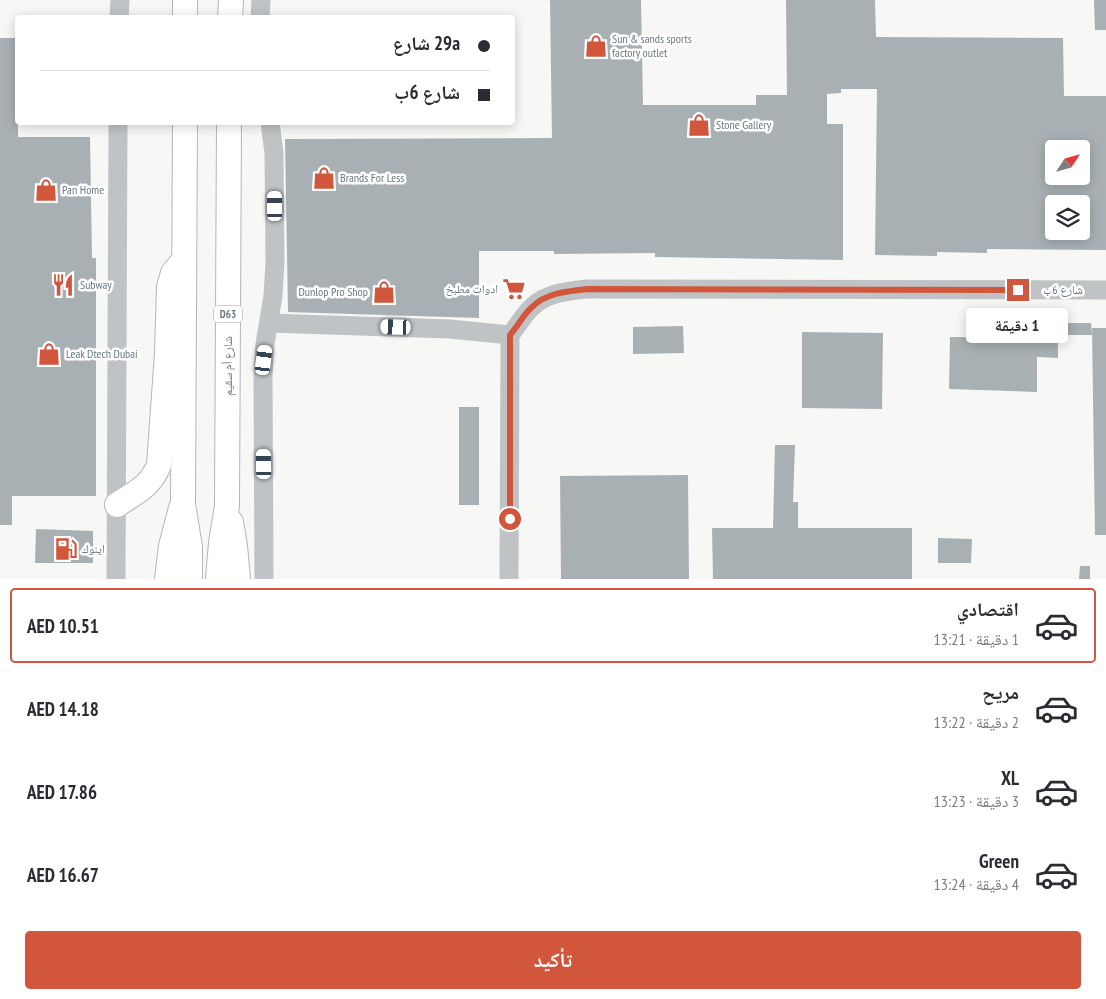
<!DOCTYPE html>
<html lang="ar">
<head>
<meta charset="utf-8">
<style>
	body { margin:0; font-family:"PT Sans Narrow","Noto Naskh Arabic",sans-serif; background:#f2f2f3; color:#2b2b33; direction:rtl; height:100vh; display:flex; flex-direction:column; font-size:19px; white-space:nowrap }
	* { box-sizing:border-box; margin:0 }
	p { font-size:16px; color:#7c7c81 }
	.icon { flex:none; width:28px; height:28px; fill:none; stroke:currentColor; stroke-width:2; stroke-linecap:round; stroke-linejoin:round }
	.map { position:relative; height:579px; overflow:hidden; direction:ltr }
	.panel { display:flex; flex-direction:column; background:#fff; flex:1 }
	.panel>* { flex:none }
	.banner { position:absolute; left:15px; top:15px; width:500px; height:110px; border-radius:5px; box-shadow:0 2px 12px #0003; direction:rtl; display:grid; align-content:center; height:110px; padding:0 25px; background:#fff }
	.needle { width:32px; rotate:54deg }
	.fabs { position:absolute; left:1045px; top:140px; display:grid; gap:10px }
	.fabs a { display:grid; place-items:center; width:45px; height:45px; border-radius:5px; background:#fff; box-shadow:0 2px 12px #0003; font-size:25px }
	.end { position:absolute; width:22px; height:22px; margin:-11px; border:6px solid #d1563b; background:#fff; box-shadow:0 0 0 2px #fff }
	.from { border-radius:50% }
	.bubble { position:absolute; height:35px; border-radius:5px; background:#fff; box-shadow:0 2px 12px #0003; font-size:16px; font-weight:700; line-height:35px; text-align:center; direction:rtl }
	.car { position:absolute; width:15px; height:30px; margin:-15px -8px; border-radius:6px; box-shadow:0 0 4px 1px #0007; background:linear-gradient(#fff 24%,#345 0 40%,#fff 0 76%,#345 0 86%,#fff 0) }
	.banner b { display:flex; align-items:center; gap:18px; height:48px; font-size:19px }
	.banner b+b { border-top:1px solid #e1e1e2 }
	.banner i { width:12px; height:12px; background:#2b2b33 }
	ul { padding:9px 0 0; list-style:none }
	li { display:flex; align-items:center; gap:15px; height:75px; margin:0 10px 8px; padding:0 15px; border:2px solid transparent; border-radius:5px }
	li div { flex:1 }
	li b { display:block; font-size:19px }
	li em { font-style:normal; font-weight:700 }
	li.active { border-color:#d1563b }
	li>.icon { width:45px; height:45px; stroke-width:1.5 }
	.action { display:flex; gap:10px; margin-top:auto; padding:10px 25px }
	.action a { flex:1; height:58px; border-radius:5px; background:#d1563b; color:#fff; font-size:20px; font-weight:700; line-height:58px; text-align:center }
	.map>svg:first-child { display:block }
	.building { fill:#a9b0b4; fill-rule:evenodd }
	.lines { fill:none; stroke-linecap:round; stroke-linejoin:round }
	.major-casing { stroke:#b2b7ba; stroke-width:26 }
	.minor { stroke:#bfc3c6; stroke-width:19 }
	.major { stroke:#fff; stroke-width:24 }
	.route { stroke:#d1563b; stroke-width:6 }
	.labels { text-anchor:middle; stroke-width:5; stroke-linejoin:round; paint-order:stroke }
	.shield { fill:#fff; stroke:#96a1a8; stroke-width:1 }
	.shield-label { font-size:11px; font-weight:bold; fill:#697982 }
	.poi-label { font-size:12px; fill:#697982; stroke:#fff; text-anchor:start }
	.street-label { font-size:12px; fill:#697982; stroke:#fff }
</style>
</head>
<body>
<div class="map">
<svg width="1106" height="579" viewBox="0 0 1106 579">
	<rect width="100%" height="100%" fill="#f7f7f5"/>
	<!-- building -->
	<g class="building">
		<path d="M 550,0 L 641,0 L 643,105 L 756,105 L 756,95 L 787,95 L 786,0 L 875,0 L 876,37 L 1063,38 L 1064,96 L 1106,96 L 1106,250 L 987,249 L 987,253 L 937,252 L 937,256 L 875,255 L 877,89 L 841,89 L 841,93 L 827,94 L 827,124 L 843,124 L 843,260 L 655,257 L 655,253 L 554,254 L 554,251 L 479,251 L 479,318 L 288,312 L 285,139 L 552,138 ZM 1054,149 L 1081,149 L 1081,176 L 1054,176 ZM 1054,204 L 1081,204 L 1081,231 L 1054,231 Z"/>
		<path d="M 1094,0 L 1106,0 L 1106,30 L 1095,30 Z"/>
		<path d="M 0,38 L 18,38 L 18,137 L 90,137 L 92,258 L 96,258 L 96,496 L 12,496 L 12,525 L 0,525 Z"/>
		<path d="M 1009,322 L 1010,338 L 1039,339 L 1039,335 L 1058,335 L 1058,358 L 1037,357 L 1037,392 L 949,389 L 950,337 L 973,337 L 972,323 Z"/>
		<path d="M 1058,323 L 1091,323 L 1092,335 L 1058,335 Z"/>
		<path d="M 683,326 L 684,353 L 633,354 L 633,327 Z"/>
		<path d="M 1092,328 L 1106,328 L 1106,535 L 1095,535 Z"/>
		<path d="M 802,332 L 883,333 L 882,409 L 802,408 Z"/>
		<rect x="459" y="407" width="20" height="98"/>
		<path d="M 775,445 L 795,445 L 793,502 L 798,502 L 798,528 L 912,528 L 912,579 L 713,579 L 712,528 L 773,528 Z"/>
		<path d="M 688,475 L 689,579 L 561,579 L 560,476 Z"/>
		<path d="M 36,529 L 93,531 L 93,563 L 35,563 Z"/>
		<path d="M 938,538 L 972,539 L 971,563 L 938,563 Z"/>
		<path d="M 1080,566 L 1090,566 L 1090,579 L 1079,579 Z"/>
	</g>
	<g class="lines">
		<defs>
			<g id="major">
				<path d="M 185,0 L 185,18"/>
				<path d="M 230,18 L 231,0"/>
				<path d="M 185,122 L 183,504 L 190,547 L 190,579"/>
				<path d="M 117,505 C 136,492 150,487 159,465 L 167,353 L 169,287 L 173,273 L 183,261"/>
				<path d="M 231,522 L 235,546 L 238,579"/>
				<path d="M 167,579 L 171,546 L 181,508"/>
				<path d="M 218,579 L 221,543 L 227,506 L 229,122"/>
			</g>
		</defs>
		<!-- major casing -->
		<use href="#major" class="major-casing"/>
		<!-- minor -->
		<g class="minor">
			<path d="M 119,18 L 120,0"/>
			<path d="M 260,18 L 261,0"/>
			<path d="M 269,323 L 450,329 L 510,335"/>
			<path d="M 116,579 L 118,122"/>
			<path d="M 264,579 L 263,375 L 265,344 L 273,296 L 275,262 L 274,153 L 270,122"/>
			<path d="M 509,579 L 510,335 C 518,326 523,315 532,307 C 546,293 568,291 587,289 L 1106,290"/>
		</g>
		<!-- major -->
		<use href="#major" class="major"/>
	</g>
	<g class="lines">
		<!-- route -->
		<path class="route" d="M 510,519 L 510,335 C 518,326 523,315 532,307 C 546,293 568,291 587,289 L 1018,290"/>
	</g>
	<!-- icons -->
	<defs>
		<symbol id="shop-bare" viewBox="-9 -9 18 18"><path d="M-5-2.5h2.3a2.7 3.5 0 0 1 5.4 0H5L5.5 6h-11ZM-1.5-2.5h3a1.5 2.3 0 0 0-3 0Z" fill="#d1563b" stroke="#fff" stroke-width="2.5" paint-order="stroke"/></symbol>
		<symbol id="restaurant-bare" viewBox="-9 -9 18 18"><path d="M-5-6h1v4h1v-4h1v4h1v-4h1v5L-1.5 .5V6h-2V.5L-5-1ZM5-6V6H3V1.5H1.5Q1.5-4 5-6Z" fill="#d1563b" stroke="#fff" stroke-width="2.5" paint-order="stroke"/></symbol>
		<symbol id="supermarket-bare" viewBox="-9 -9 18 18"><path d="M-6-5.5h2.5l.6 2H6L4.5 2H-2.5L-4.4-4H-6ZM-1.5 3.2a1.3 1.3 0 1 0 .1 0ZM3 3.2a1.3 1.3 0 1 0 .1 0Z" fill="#d1563b" stroke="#fff" stroke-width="2.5" paint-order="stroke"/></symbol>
		<symbol id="fuel-bare" viewBox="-9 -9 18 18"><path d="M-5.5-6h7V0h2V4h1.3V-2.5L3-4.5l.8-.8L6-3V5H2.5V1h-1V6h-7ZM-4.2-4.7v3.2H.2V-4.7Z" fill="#d1563b" stroke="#fff" stroke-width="2.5" paint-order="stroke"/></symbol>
	</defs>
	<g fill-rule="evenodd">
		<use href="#shop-bare" x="580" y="30" width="32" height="32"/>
		<use href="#shop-bare" x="683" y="109" width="32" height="32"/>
		<use href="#shop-bare" x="308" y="162" width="32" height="32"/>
		<use href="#shop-bare" x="30" y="174" width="32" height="32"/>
		<use href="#restaurant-bare" x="47" y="269" width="32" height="32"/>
		<use href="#supermarket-bare" x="498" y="273" width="32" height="32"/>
		<use href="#shop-bare" x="368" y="276" width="32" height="32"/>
		<use href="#shop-bare" x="33" y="338" width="32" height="32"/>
		<use href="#fuel-bare" x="50" y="533" width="32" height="32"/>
	</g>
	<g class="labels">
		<!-- shield labels -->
		<rect class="shield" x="214" y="305.5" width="28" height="17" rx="4"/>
		<g class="shield-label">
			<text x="228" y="318">D63</text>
		</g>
		<!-- poi labels -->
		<g class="poi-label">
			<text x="612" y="43">Sun &amp; sands sports<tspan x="612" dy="14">factory outlet</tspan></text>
			<text x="716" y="129">Stone Gallery</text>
			<text x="340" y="182">Brands For Less</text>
			<text x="62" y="194">Pan Home</text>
			<text x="80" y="289">Subway</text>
			<text x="498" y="293" text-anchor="end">ادوات مطبخ</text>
			<text x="368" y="296" text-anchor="end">Dunlop Pro Shop</text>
			<text x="66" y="358">Leak Dtech Dubai</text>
			<text x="82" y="553">اينوك</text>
		</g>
		<!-- street labels -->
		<g class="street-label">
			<text x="1063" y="294">شارع 6ب</text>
			<text transform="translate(228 366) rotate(-90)" y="4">شارع أم سقيم</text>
		</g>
	</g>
</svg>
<div class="fabs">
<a><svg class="needle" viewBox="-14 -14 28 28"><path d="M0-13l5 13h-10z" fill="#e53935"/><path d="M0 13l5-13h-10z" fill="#7c7c81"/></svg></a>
<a><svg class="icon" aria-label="layers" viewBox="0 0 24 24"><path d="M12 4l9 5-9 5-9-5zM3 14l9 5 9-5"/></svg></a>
</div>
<i class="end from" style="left:510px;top:519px"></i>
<i class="end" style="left:1018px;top:290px"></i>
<div class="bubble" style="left:966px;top:308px;width:102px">1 دقيقة</div>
<i class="car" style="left:275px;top:206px;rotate:0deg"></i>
<i class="car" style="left:396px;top:327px;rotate:272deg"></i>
<i class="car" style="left:264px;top:360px;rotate:7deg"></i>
<i class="car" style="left:264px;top:464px;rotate:359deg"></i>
<div class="banner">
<b><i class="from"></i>29a شارع</b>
<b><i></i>شارع 6ب</b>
</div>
</div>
<section class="panel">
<ul>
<li class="active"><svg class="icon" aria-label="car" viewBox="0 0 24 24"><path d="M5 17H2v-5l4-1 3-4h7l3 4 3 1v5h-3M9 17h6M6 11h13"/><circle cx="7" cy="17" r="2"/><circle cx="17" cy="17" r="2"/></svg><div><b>اقتصادي</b><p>1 دقيقة · 13:21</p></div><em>AED 10.51</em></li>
<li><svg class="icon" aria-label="car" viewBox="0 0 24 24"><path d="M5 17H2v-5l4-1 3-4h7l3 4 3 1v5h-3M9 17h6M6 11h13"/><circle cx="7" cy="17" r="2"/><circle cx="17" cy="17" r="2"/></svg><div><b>مريح</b><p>2 دقيقة · 13:22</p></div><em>AED 14.18</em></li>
<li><svg class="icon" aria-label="car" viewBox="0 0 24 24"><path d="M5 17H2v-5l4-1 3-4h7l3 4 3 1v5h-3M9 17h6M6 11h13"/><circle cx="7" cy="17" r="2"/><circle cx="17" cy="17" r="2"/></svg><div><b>XL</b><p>3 دقيقة · 13:23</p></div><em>AED 17.86</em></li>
<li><svg class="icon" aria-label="car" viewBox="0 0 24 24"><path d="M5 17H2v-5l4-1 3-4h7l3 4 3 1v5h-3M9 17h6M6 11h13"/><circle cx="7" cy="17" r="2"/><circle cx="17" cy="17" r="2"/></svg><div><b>Green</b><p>4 دقيقة · 13:24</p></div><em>AED 16.67</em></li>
</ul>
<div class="action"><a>تأكيد</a></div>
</section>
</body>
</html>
